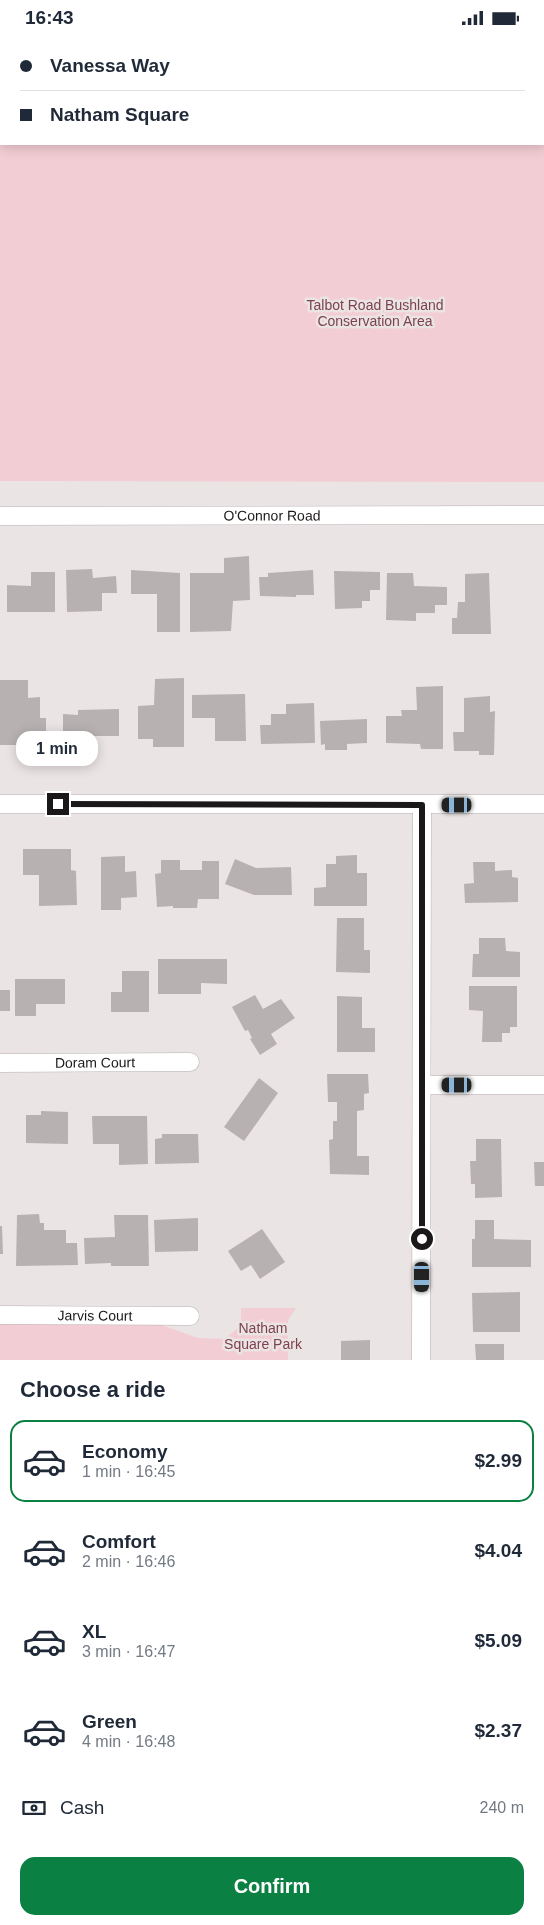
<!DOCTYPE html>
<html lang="en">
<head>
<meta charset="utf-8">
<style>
	body { margin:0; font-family:Helvetica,sans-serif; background:#f2f2f3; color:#1f2937; height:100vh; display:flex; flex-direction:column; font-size:19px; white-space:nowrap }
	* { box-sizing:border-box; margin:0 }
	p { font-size:16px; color:#747a83 }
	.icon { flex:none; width:28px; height:28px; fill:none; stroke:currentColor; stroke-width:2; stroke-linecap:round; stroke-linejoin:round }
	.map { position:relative; height:1325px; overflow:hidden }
	.side { display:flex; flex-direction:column; background:#fff; flex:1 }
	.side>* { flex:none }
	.guide { position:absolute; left:0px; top:0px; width:545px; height:110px; box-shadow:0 2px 12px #0003; display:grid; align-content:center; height:110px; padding:0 20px; background:#fff }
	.end { position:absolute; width:22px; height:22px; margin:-11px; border:6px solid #1b1819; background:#fff; box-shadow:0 0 0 2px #fff }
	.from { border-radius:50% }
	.bubble { position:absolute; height:35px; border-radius:15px; background:#fff; box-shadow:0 2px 12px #0003; font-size:16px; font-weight:700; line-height:35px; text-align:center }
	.car { position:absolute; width:15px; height:30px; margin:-15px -8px; border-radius:6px; box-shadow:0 0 4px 1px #0007; background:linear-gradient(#222 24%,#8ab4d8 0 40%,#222 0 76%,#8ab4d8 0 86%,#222 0) }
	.guide b { display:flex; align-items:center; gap:18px; height:48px; font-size:19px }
	.guide b+b { border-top:1px solid #e0e1e3 }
	.guide i { width:12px; height:12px; background:#1f2937 }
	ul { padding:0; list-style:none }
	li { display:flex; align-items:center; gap:15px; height:82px; margin:0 10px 8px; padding:0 10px; border:2px solid transparent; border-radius:15px }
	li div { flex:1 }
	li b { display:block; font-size:19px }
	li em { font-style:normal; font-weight:700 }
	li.current { border-color:#0b8043 }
	li>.icon { width:45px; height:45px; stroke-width:1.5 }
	h2 { padding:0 20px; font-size:22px; line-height:60px }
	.pay { display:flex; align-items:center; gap:12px; height:55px; padding:0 20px; font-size:19px }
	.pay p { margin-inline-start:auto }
	.cta { display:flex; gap:10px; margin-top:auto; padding:10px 20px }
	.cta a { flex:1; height:58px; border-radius:15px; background:#0b8043; color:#fff; font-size:20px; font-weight:700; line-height:58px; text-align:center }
	.status { display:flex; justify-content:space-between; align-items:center; height:35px; padding:0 25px; background:#fff; direction:ltr }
	.status svg { height:14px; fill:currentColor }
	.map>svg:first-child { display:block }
	.green { fill:#f3cdd4; fill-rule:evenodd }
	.building { fill:#b8b1b2 }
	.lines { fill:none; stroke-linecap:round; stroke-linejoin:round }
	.street-casing { stroke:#b8b1b2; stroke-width:19 }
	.street { stroke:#fff; stroke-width:18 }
	.route { stroke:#1b1819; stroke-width:6 }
	.labels { text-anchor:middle; stroke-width:5; stroke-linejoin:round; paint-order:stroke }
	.park-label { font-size:14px; fill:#7d4250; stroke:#ebe4e5 }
	.street-label { font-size:14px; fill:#1b1819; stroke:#ebe4e5 }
</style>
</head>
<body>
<div class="status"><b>16:43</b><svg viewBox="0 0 49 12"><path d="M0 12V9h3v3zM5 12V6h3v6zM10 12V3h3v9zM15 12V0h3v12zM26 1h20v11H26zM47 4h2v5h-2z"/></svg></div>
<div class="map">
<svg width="544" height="1325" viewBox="0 0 544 1325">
	<rect width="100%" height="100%" fill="#ebe4e5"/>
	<!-- green -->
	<g class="green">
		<path d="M 0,0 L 544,0 L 544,447 L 0,446 ZM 544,1 L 544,109 L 1,109 L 1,1 Z"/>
		<path d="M 241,1273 L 296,1273 L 288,1285 L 288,1325 L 0,1325 L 0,1289 L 156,1288 L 198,1303 L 225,1304 L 241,1290 Z"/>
	</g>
	<!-- building -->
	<g class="building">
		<path d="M 249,521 L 250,565 L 233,566 L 231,596 L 190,597 L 190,538 L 224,538 L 224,523 Z"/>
		<path d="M 92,534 L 93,543 L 116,541 L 117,558 L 102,558 L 102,576 L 67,577 L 66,535 Z"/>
		<path d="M 131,535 L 180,538 L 180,597 L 157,597 L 157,559 L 131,559 Z"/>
		<path d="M 313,535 L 314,560 L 296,560 L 296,562 L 260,561 L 259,542 L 268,542 L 268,538 Z"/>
		<path d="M 334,536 L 380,537 L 380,555 L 370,555 L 370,566 L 362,566 L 362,573 L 335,574 Z"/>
		<path d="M 31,537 L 55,537 L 55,577 L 7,577 L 7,550 L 31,551 Z"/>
		<path d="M 387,538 L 413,538 L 414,551 L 447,552 L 447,570 L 435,570 L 435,578 L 416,578 L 416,586 L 386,585 Z"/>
		<path d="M 489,538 L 491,599 L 452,599 L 452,583 L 457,583 L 458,567 L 465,567 L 465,539 Z"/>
		<path d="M 184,643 L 184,712 L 153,712 L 153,704 L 138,704 L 138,671 L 154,670 L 155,644 Z"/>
		<path d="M 0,645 L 28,645 L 28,663 L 40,662 L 40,683 L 46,683 L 46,703 L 28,703 L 28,710 L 0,710 Z"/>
		<path d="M 443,651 L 443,714 L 421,714 L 420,709 L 386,708 L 386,681 L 402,681 L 401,675 L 417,675 L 416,652 Z"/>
		<path d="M 245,659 L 246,706 L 215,706 L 215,683 L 192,683 L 192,660 Z"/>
		<path d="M 490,661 L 490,677 L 495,676 L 494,720 L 479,720 L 479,716 L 454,716 L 453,697 L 464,697 L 464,663 Z"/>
		<path d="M 314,668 L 315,708 L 261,709 L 260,690 L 271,690 L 271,679 L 286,679 L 286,669 Z"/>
		<path d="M 119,674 L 119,701 L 86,701 L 86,713 L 63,713 L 63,679 L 78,680 L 78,675 Z"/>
		<path d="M 367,684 L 367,708 L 347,709 L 347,715 L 325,715 L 325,709 L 321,710 L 320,686 Z"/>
		<path d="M 23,814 L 71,814 L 71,835 L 76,836 L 77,870 L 39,871 L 39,840 L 23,840 Z"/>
		<path d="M 357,820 L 357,838 L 367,838 L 367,871 L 314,871 L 314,853 L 326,852 L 326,829 L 336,829 L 336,821 Z"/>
		<path d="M 125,821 L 125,837 L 136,836 L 137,862 L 121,863 L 121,875 L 101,875 L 101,822 Z"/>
		<path d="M 235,824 L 256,833 L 291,832 L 292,860 L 254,860 L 225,849 Z"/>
		<path d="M 161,825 L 180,825 L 180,835 L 202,835 L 202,826 L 219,826 L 219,864 L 198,864 L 197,873 L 173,873 L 173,871 L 157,872 L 155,839 L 161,838 Z"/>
		<path d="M 473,827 L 495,827 L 495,836 L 512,835 L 512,842 L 518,843 L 518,867 L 465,868 L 464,849 L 474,848 Z"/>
		<path d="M 337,883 L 364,883 L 364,915 L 370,915 L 370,938 L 336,937 Z"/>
		<path d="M 479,903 L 505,903 L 506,916 L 520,917 L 520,942 L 472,942 L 473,919 L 479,919 Z"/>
		<path d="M 158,924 L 227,924 L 227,949 L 201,948 L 201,959 L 158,959 Z"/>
		<path d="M 122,936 L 149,936 L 149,977 L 111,977 L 111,957 L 122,957 Z"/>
		<path d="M 15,944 L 65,944 L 65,969 L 36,969 L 36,981 L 15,981 Z"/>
		<path d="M 469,951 L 517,951 L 517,992 L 510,992 L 510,998 L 502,998 L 502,1007 L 482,1007 L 483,976 L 469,975 Z"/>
		<rect x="0" y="955" width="10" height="21"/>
		<path d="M 255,960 L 263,974 L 281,964 L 295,983 L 271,999 L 277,1009 L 260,1020 L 250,1004 L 252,1003 L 248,995 L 245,996 L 232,972 Z"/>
		<path d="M 337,961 L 362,962 L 362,993 L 375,993 L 375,1017 L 337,1017 Z"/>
		<path d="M 327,1039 L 368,1039 L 369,1058 L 364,1059 L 364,1075 L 357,1076 L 357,1121 L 369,1121 L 369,1140 L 330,1139 L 329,1105 L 333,1104 L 333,1086 L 337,1086 L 337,1067 L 328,1067 Z"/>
		<path d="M 259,1043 L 278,1058 L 244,1106 L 224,1092 Z"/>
		<path d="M 41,1076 L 68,1077 L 68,1109 L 26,1108 L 26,1080 L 41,1080 Z"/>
		<path d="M 92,1081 L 147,1081 L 148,1129 L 119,1130 L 119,1109 L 93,1109 Z"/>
		<path d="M 162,1099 L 198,1099 L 199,1128 L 155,1129 L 155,1104 L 162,1103 Z"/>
		<path d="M 476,1104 L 501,1104 L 502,1162 L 475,1163 L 475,1149 L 471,1149 L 470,1126 L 476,1126 Z"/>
		<path d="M 534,1127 L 544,1127 L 544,1151 L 535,1151 Z"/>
		<path d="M 39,1179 L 40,1188 L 44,1188 L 44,1195 L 66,1195 L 66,1208 L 77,1208 L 78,1230 L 16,1231 L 17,1180 Z"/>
		<path d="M 114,1180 L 148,1180 L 149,1231 L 111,1231 L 111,1228 L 85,1229 L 84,1203 L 115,1202 Z"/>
		<path d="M 198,1183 L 198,1216 L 155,1217 L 154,1185 Z"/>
		<path d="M 475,1185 L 494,1185 L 494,1204 L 531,1205 L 531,1232 L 472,1232 L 472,1204 L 475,1204 Z"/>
		<path d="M 0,1191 L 2,1191 L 3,1219 L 0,1219 Z"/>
		<path d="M 262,1194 L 285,1227 L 260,1244 L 251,1230 L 241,1236 L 228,1216 Z"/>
		<path d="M 520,1257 L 520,1297 L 473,1297 L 472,1258 Z"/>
		<path d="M 370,1305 L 370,1325 L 341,1325 L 341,1306 Z"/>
		<path d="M 475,1309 L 504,1309 L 504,1325 L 476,1325 Z"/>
	</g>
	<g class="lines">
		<defs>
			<g id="street">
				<path id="s1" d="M 0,481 L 544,480"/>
				<path d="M 0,769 L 544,769"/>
				<path id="s2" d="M 0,1028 L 190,1027"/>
				<path d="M 422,1050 L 544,1050"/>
				<path id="s3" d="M 0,1280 L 190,1281"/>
				<path d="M 421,1325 L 422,770"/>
			</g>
		</defs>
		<!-- street casing -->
		<use href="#street" class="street-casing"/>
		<!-- street -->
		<use href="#street" class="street"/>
	</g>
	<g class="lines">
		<!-- route -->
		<path class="route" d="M 58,769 L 422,770 L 422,1204"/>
	</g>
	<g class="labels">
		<!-- park labels -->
		<g class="park-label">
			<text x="375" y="275">Talbot Road Bushland<tspan x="375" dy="16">Conservation Area</tspan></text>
			<text x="263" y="1298">Natham<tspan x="263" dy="16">Square Park</tspan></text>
		</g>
		<!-- street labels -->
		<g class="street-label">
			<text dy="5" stroke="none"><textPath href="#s1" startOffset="272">O'Connor Road</textPath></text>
			<text dy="5" stroke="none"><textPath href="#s2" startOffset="95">Doram Court</textPath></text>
			<text dy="5" stroke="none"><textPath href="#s3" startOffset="95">Jarvis Court</textPath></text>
		</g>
	</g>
</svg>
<i class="end from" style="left:422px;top:1204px"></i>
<i class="end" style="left:58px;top:769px"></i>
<div class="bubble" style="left:16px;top:696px;width:82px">1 min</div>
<i class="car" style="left:457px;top:770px;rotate:270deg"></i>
<i class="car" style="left:457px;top:1050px;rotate:270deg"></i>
<i class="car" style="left:422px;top:1242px;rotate:180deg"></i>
<div class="guide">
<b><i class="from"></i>Vanessa Way</b>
<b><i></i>Natham Square</b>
</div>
</div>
<section class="side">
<h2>Choose a ride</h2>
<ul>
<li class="current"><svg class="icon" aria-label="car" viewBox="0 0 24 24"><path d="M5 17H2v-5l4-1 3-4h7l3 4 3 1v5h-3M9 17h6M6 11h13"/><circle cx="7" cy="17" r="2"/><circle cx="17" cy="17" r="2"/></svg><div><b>Economy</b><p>1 min · 16:45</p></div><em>$2.99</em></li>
<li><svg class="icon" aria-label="car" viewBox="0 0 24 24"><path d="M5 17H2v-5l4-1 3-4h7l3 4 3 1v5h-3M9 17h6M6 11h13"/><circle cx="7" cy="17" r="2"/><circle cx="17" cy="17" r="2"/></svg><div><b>Comfort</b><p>2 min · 16:46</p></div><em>$4.04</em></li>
<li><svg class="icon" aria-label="car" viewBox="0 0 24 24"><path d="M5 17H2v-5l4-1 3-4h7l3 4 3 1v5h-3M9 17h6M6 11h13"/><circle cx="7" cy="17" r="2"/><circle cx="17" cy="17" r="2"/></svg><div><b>XL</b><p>3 min · 16:47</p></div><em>$5.09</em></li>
<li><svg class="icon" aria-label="car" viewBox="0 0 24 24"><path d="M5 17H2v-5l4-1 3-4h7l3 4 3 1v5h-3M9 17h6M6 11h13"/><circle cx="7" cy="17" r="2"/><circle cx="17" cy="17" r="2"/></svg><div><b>Green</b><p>4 min · 16:48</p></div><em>$2.37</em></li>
</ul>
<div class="pay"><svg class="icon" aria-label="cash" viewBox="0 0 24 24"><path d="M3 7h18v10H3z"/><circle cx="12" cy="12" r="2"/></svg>Cash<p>240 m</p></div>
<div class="cta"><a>Confirm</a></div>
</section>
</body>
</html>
